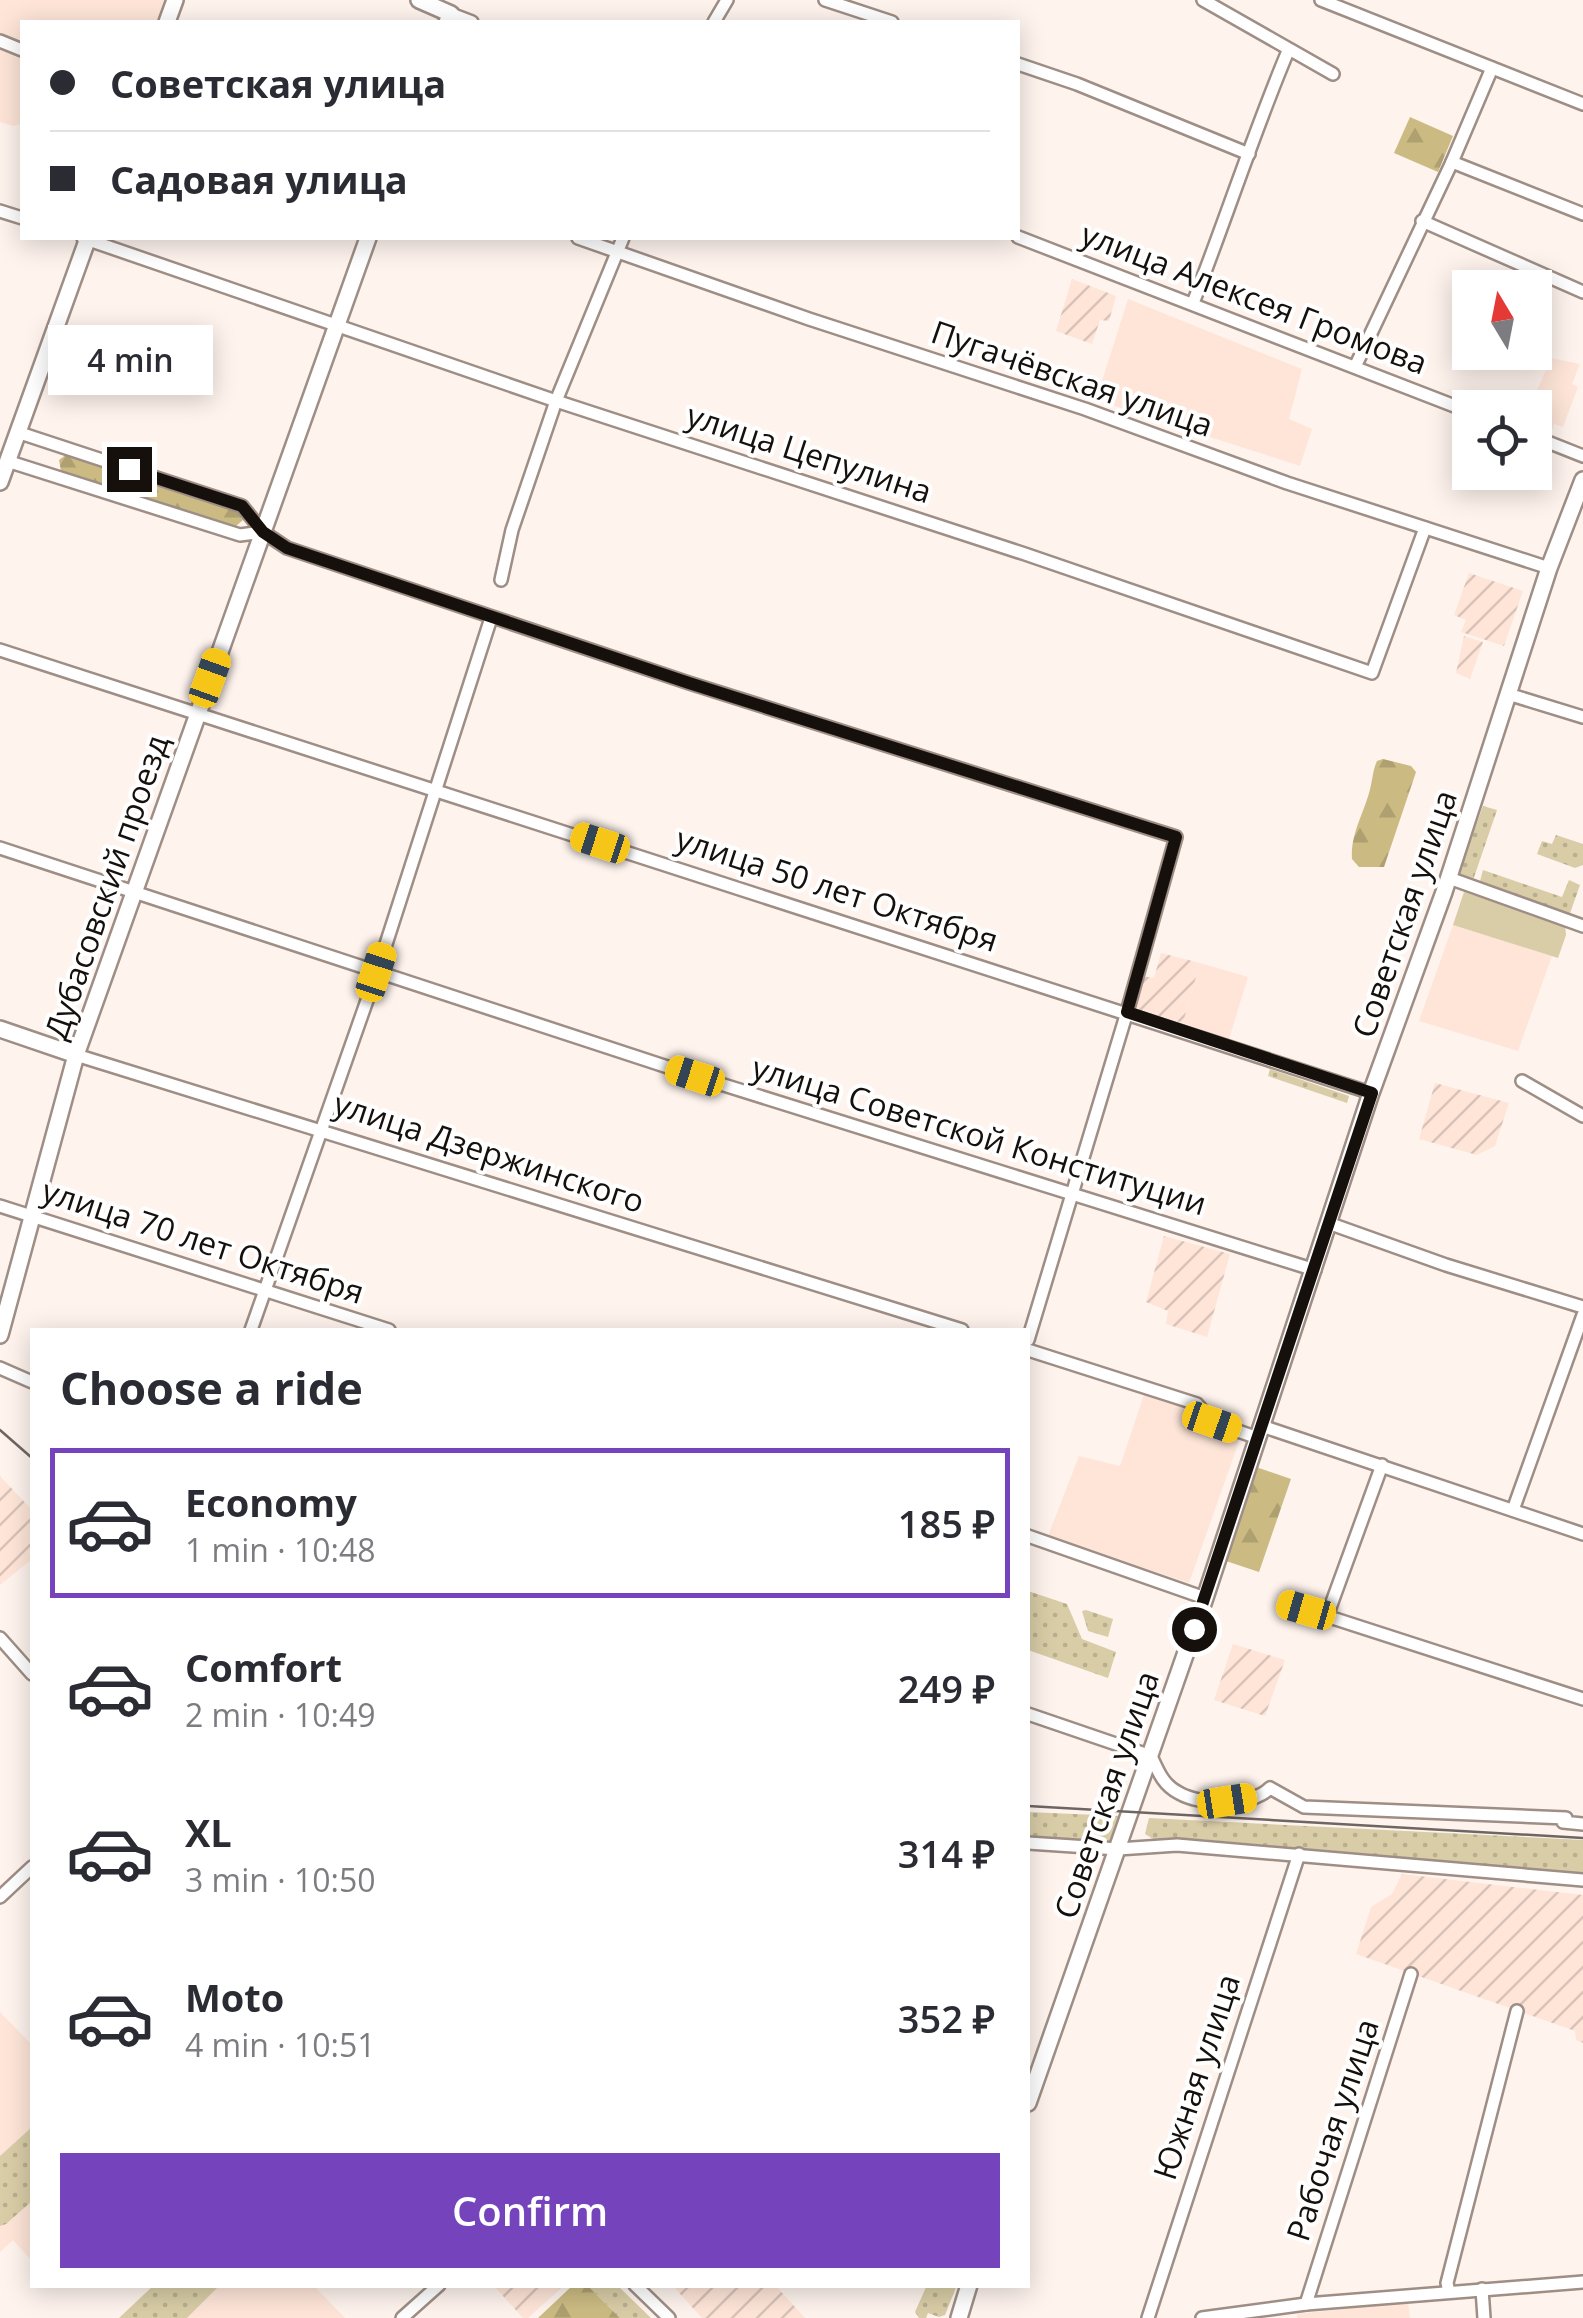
<!DOCTYPE html>
<html lang="en">
<head>
<meta charset="utf-8">
<style>
	body { margin:0; font-family:"Open Sans",sans-serif; background:#f7f7f7; color:#2b2b33; height:100vh; display:flex; flex-direction:column; font-size:38px; white-space:nowrap }
	* { box-sizing:border-box; margin:0 }
	p { font-size:32px; color:#7c7c81 }
	.icon { flex:none; width:55px; height:55px; fill:none; stroke:currentColor; stroke-width:2; stroke-linecap:round; stroke-linejoin:round }
	.map { position:relative; flex:1; overflow:hidden }
	.side { position:absolute; left:30px; top:1328px; width:1000px; height:960px; display:flex; flex-direction:column; background:#fff; border-radius:0px; box-shadow:0 5px 25px #0003 }
	.side>* { flex:none }
	.top-card { position:absolute; left:20px; top:20px; width:1000px; height:220px; border-radius:0px; box-shadow:0 5px 25px #0003; display:grid; align-content:center; height:220px; padding:0 30px; background:#fff }
	.needle { width:65px; rotate:350deg }
	.fabs { position:absolute; left:1452px; top:270px; display:grid; gap:20px }
	.fabs a { display:grid; place-items:center; width:100px; height:100px; border-radius:0px; background:#fff; box-shadow:0 5px 25px #0003; font-size:50px }
	.end { position:absolute; width:45px; height:45px; margin:-22px; border:12px solid #16100d; background:#fff; box-shadow:0 0 0 5px #fff }
	.from { border-radius:50% }
	.bubble { position:absolute; height:70px; border-radius:0px; background:#fff; box-shadow:0 5px 25px #0003; font-size:32px; font-weight:600; line-height:70px; text-align:center }
	.car { position:absolute; width:30px; height:60px; margin:-30px -15px; border-radius:12px; box-shadow:0 0 8px 2px #0007; background:linear-gradient(#f5c518 24%,#345 0 40%,#f5c518 0 76%,#345 0 86%,#f5c518 0) }
	.top-card b { display:flex; align-items:center; gap:35px; height:95px; font-size:38px }
	.top-card b+b { border-top:2px solid #e1e1e2 }
	.top-card i { width:25px; height:25px; background:#2b2b33 }
	ul { padding:0; list-style:none }
	li { display:flex; align-items:center; gap:30px; height:150px; margin:0 20px 15px; padding:0 10px; border:5px solid transparent; border-radius:0px }
	li div { flex:1 }
	li b { display:block; font-size:38px }
	li em { font-style:normal; font-weight:600 }
	li.current { border-color:#7543bb }
	li>.icon { width:90px; height:90px; stroke-width:1.5 }
	h2 { padding:0 30px; font-size:45px; line-height:120px }
	.action { display:flex; gap:20px; margin-top:auto; padding:20px 30px }
	.action a { flex:1; height:115px; border-radius:0px; background:#7543bb; color:#fff; font-size:40px; font-weight:600; line-height:115px; text-align:center }
	.map>svg:first-child { display:block }
	.built { fill:#fee5d8 }
	.industrial { fill:url(#industrial-furrows) }
	.grass { fill:url(#grass-dots) }
	.forest { fill:url(#forest-firs) }
	.park { fill:#d8cda6 }
	.lines { fill:none; stroke-linecap:round; stroke-linejoin:round }
	.minor-casing { stroke:#9e8e85; stroke-width:16 }
	.major-casing { stroke:#9e8e85; stroke-width:20 }
	.minor { stroke:#fff; stroke-width:11 }
	.major { stroke:#fff; stroke-width:15 }
	.rail { stroke:#6e6662; stroke-width:2.5 }
	.route { stroke:#16100d; stroke-width:12 }
	.labels { text-anchor:middle; stroke-width:8; stroke-linejoin:round; paint-order:stroke }
	.street-label { font-size:32px; fill:#16100d; stroke:#fff }
</style>
</head>
<body>
<div class="map">
<svg width="1583" height="2318" viewBox="0 0 1583 2318">
	<defs>
		<pattern id="industrial-furrows" width="10" height="10" patternUnits="userSpaceOnUse" patternTransform="scale(2.5)"><rect width="10" height="10" fill="#fee5d8"/><path d="M-1 1l2-2M0 10L10 0M9 11l2-2" fill="none" stroke="#d9c3b8"/></pattern>
		<pattern id="grass-dots" width="8" height="8" patternUnits="userSpaceOnUse" patternTransform="scale(2.5)"><rect width="8" height="8" fill="#d8cda6"/><path d="M2 2h.1M6 6h.1" fill="none" stroke="#b9af8e" stroke-width="1.8" stroke-linecap="round"/></pattern>
		<pattern id="forest-firs" width="22" height="20" patternUnits="userSpaceOnUse" patternTransform="scale(2.5)"><rect width="22" height="20" fill="#cbbb83"/><path d="M5 1l3.5 6h-7zM16 11l3.5 6h-7z" fill="#aea070"/></pattern>
	</defs>
	<rect width="100%" height="100%" fill="#fef3ed"/>
	<!-- built -->
	<g class="built">
		<path d="M 0,0 L 166,0 L 158,22 L 22,22 L 22,124 L 13,126 L 0,122 Z"/>
		<path d="M 1128,299 L 1302,369 L 1289,419 L 1312,429 L 1300,466 L 1096,400 Z"/>
		<path d="M 1551,358 L 1580,364 L 1572,384 L 1578,387 L 1563,427 L 1554,424 L 1551,433 L 1535,426 L 1535,408 L 1530,407 Z"/>
		<path d="M 1453,925 L 1552,956 L 1518,1051 L 1419,1021 Z"/>
		<path d="M 1200,963 L 1248,977 L 1229,1039 L 1183,1023 Z"/>
		<path d="M 1145,1392 L 1188,1406 L 1186,1415 L 1242,1433 L 1189,1583 L 1048,1536 L 1079,1456 L 1120,1466 Z"/>
		<path d="M 0,2012 L 32,2045 L 32,2261 L 13,2240 L 0,2252 Z"/>
		<path d="M 220,2285 L 313,2285 L 345,2318 L 187,2318 Z"/>
		<path d="M 1408,2302 L 1410,2318 L 1297,2318 L 1297,2314 Z"/>
	</g>
	<!-- industrial -->
	<g class="industrial">
		<path d="M 1072,279 L 1116,296 L 1109,321 L 1100,320 L 1092,344 L 1056,331 Z"/>
		<path d="M 1469,573 L 1523,591 L 1504,646 L 1461,632 L 1466,620 L 1454,615 Z"/>
		<path d="M 1464,636 L 1483,642 L 1470,679 L 1456,673 Z"/>
		<path d="M 1161,953 L 1200,963 L 1183,1023 L 1131,1008 L 1142,976 L 1154,978 Z"/>
		<path d="M 1435,1083 L 1509,1103 L 1495,1146 L 1477,1155 L 1419,1139 Z"/>
		<path d="M 1164,1236 L 1230,1254 L 1207,1337 L 1166,1324 L 1168,1311 L 1146,1302 Z"/>
		<path d="M 0,1476 L 32,1510 L 32,1559 L 0,1585 Z"/>
		<path d="M 1233,1644 L 1285,1660 L 1265,1716 L 1214,1700 Z"/>
		<path d="M 1402,1874 L 1583,1895 L 1583,2043 L 1576,2040 L 1575,2031 L 1356,1954 L 1371,1907 L 1392,1894 Z"/>
		<path d="M 493,2285 L 564,2285 L 528,2318 L 523,2318 Z"/>
		<path d="M 672,2285 L 775,2285 L 805,2318 L 702,2318 Z"/>
	</g>
	<!-- grass -->
	<g class="grass">
		<path d="M 1483,806 L 1497,810 L 1471,886 L 1457,879 Z"/>
		<path d="M 1556,835 L 1583,844 L 1583,865 L 1575,868 L 1537,854 L 1542,841 L 1552,844 Z"/>
		<path d="M 1483,870 L 1562,897 L 1569,880 L 1580,885 L 1569,916 L 1479,885 Z"/>
		<path d="M 1270,1069 L 1349,1096 L 1347,1103 L 1268,1076 Z"/>
		<path d="M 1028,1591 L 1067,1604 L 1082,1639 L 1116,1652 L 1108,1678 L 1028,1650 Z"/>
		<path d="M 1086,1610 L 1113,1619 L 1108,1637 L 1088,1631 L 1082,1611 Z"/>
		<path d="M 1028,1812 L 1120,1816 L 1111,1844 L 1028,1838 Z"/>
		<path d="M 1149,1818 L 1583,1840 L 1583,1877 L 1198,1839 L 1158,1842 L 1145,1834 Z"/>
		<path d="M 32,2127 L 32,2201 L 6,2224 L 0,2226 L 0,2156 Z"/>
		<path d="M 154,2285 L 220,2285 L 187,2318 L 119,2318 Z"/>
		<path d="M 587,2285 L 617,2285 L 651,2318 L 620,2318 Z"/>
		<path d="M 927,2285 L 957,2285 L 945,2315 L 939,2317 L 928,2313 L 926,2318 L 919,2318 L 915,2312 Z"/>
	</g>
	<!-- forest -->
	<g class="forest">
		<path d="M 1410,117 L 1453,136 L 1438,172 L 1394,153 Z"/>
		<path d="M 67,454 L 238,509 L 243,520 L 235,527 L 61,471 L 59,460 Z"/>
		<path d="M 1383,759 L 1411,766 L 1416,772 L 1414,778 L 1384,867 L 1359,867 L 1352,859 C 1350,833 1366,810 1371,785 C 1373,776 1373,770 1377,761 Z"/>
		<path d="M 1256,1467 L 1291,1479 L 1259,1572 L 1226,1561 Z"/>
		<path d="M 573,2285 L 587,2285 L 620,2318 L 538,2318 Z"/>
	</g>
	<!-- park -->
	<path class="park" d="M 1464,892 L 1565,925 L 1566,935 L 1558,958 L 1453,925 Z"/>
	<g class="lines">
		<defs>
			<g id="minor">
				<path d="M 825,0 L 892,22"/>
				<path d="M 1203,0 L 1333,74"/>
				<path d="M 1321,0 L 1583,104"/>
				<path d="M 451,14 L 472,22"/>
				<path d="M 714,22 L 727,0"/>
				<path d="M 0,41 L 22,50"/>
				<path d="M 1018,64 L 1077,84 L 1249,154"/>
				<path d="M 1452,162 L 1583,214"/>
				<path d="M 0,211 L 22,218"/>
				<path d="M 1422,221 L 1583,292"/>
				<path d="M 1018,237 L 1470,412"/>
				<path d="M 83,238 L 556,401 L 1025,554 L 1372,673 L 1425,528"/>
				<path d="M 578,238 L 809,319 L 1085,409 L 1287,483 L 1549,568"/>
				<path d="M 1193,303 C 1226,219 1253,134 1288,51"/>
				<path d="M 1355,367 L 1452,162 L 1492,68"/>
				<path d="M 17,432 L 242,506 L 263,532"/>
				<path d="M 1535,437 L 1583,456"/>
				<path d="M 7,461 L 240,535 L 263,532 L 287,548 L 689,683 L 1176,837 L 1127,1012 L 1028,1340"/>
				<path d="M 501,580 L 512,530 L 556,401 L 623,238"/>
				<path d="M 0,650 L 1371,1093"/>
				<path d="M 1508,694 L 1583,717"/>
				<path d="M 0,848 L 695,1076 L 1315,1270"/>
				<path d="M 1449,878 L 1583,926"/>
				<path d="M 76,1055 L 962,1330"/>
				<path d="M 1522,1081 L 1583,1116"/>
				<path d="M 0,1206 L 389,1330"/>
				<path d="M 1331,1224 L 1446,1265 L 1583,1307"/>
				<path d="M 251,1330 L 377,972 L 491,618"/>
				<path d="M 1028,1350 L 1197,1404 L 1212,1422 L 1258,1438"/>
				<path d="M 0,1368 L 32,1382"/>
				<path d="M 1262,1426 L 1583,1534"/>
				<path d="M 1513,1510 L 1583,1315"/>
				<path d="M 1028,1536 L 1205,1598"/>
				<path d="M 1286,1603 L 1583,1699"/>
				<path d="M 1327,1616 L 1382,1465"/>
				<path d="M 0,1638 L 32,1674"/>
				<path d="M 1028,1714 L 1151,1756 C 1158,1771 1163,1785 1179,1793 C 1201,1806 1252,1806 1270,1788 L 1304,1807 L 1566,1818 L 1563,1822 L 1583,1824"/>
				<path d="M 1028,1843 L 1118,1849 L 1177,1845 L 1583,1880"/>
				<path d="M 0,1897 L 32,1867"/>
				<path d="M 635,2285 L 669,2318"/>
				<path d="M 1482,2289 L 1484,2318"/>
				<path d="M 1449,2292 L 1447,2283 L 1517,2011"/>
				<path d="M 1306,2304 L 1411,1974"/>
				<path d="M 402,2318 L 439,2285"/>
				<path d="M 1148,2318 L 1299,1854"/>
				<path d="M 1202,2318 L 1306,2304 L 1583,2282"/>
			</g>
			<g id="major">
				<path d="M 419,0 L 451,14 L 447,22"/>
				<path d="M 167,22 L 175,0"/>
				<path d="M 0,482 L 88,238"/>
				<path d="M 0,1029 L 76,1055"/>
				<path d="M 0,1335 L 76,1055 L 368,238"/>
				<path d="M 1028,2103 L 1205,1598 L 1371,1093 L 1444,892 L 1549,568 L 1583,480"/>
				<path d="M 959,2318 L 969,2285"/>
			</g>
		</defs>
		<!-- minor casing -->
		<use href="#minor" class="minor-casing"/>
		<!-- major casing -->
		<use href="#major" class="major-casing"/>
		<!-- minor -->
		<use href="#minor" class="minor"/>
		<!-- major -->
		<use href="#major" class="major"/>
		<!-- rail -->
		<g class="rail">
			<path d="M 0,1430 L 32,1458"/>
			<path d="M 1028,1806 L 1583,1838"/>
		</g>
	</g>
	<g class="lines">
		<!-- route -->
		<path class="route" d="M 129,469 L 242,506 L 263,532 L 287,548 L 689,683 L 1176,837 L 1127,1012 L 1372,1093 L 1194,1629"/>
	</g>
	<g class="labels">
		<!-- street labels -->
		<g class="street-label">
			<text transform="translate(1254 299) rotate(21)" y="11">улица Алексея Громова</text>
			<text transform="translate(1072 379) rotate(19)" y="11">Пугачёвская улица</text>
			<text transform="translate(809 454) rotate(18)" y="11">улица Цепулина</text>
			<text transform="translate(107 887) rotate(-71)" y="11">Дубасовский проезд</text>
			<text transform="translate(837 890) rotate(18)" y="11">улица 50 лет Октября</text>
			<text transform="translate(1405 914) rotate(-71)" y="11">Советская улица</text>
			<text transform="translate(979 1136) rotate(17)" y="11">улица Советской Конституции</text>
			<text transform="translate(489 1153) rotate(18)" y="11">улица Дзержинского</text>
			<text transform="translate(203 1242) rotate(18)" y="11">улица 70 лет Октября</text>
			<text transform="translate(1107 1795) rotate(-71)" y="11">Советская улица</text>
			<text transform="translate(1197 2077) rotate(-72)" y="11">Южная улица</text>
			<text transform="translate(1333 2130) rotate(-72)" y="11">Рабочая улица</text>
		</g>
	</g>
</svg>
<div class="fabs">
<a><svg class="needle" viewBox="-14 -14 28 28"><path d="M0-13l5 13h-10z" fill="#e53935"/><path d="M0 13l5-13h-10z" fill="#7c7c81"/></svg></a>
<a><svg class="icon" aria-label="locate" viewBox="0 0 24 24"><circle cx="12" cy="12" r="6"/><path d="M12 2v4M12 18v4M2 12h4M18 12h4"/></svg></a>
</div>
<i class="end from" style="left:1194px;top:1629px"></i>
<i class="end" style="left:129px;top:469px"></i>
<div class="bubble" style="left:48px;top:325px;width:165px">4 min</div>
<i class="car" style="left:210px;top:678px;rotate:20deg"></i>
<i class="car" style="left:600px;top:843px;rotate:288deg"></i>
<i class="car" style="left:376px;top:972px;rotate:18deg"></i>
<i class="car" style="left:695px;top:1076px;rotate:288deg"></i>
<i class="car" style="left:1212px;top:1422px;rotate:109deg"></i>
<i class="car" style="left:1306px;top:1610px;rotate:286deg"></i>
<i class="car" style="left:1227px;top:1801px;rotate:81deg"></i>
<div class="top-card">
<b><i class="from"></i>Советская улица</b>
<b><i></i>Садовая улица</b>
</div>
<section class="side">
<h2>Choose a ride</h2>
<ul>
<li class="current"><svg class="icon" aria-label="car" viewBox="0 0 24 24"><path d="M5 17H2v-5l4-1 3-4h7l3 4 3 1v5h-3M9 17h6M6 11h13"/><circle cx="7" cy="17" r="2"/><circle cx="17" cy="17" r="2"/></svg><div><b>Economy</b><p>1 min · 10:48</p></div><em>185 ₽</em></li>
<li><svg class="icon" aria-label="car" viewBox="0 0 24 24"><path d="M5 17H2v-5l4-1 3-4h7l3 4 3 1v5h-3M9 17h6M6 11h13"/><circle cx="7" cy="17" r="2"/><circle cx="17" cy="17" r="2"/></svg><div><b>Comfort</b><p>2 min · 10:49</p></div><em>249 ₽</em></li>
<li><svg class="icon" aria-label="car" viewBox="0 0 24 24"><path d="M5 17H2v-5l4-1 3-4h7l3 4 3 1v5h-3M9 17h6M6 11h13"/><circle cx="7" cy="17" r="2"/><circle cx="17" cy="17" r="2"/></svg><div><b>XL</b><p>3 min · 10:50</p></div><em>314 ₽</em></li>
<li><svg class="icon" aria-label="car" viewBox="0 0 24 24"><path d="M5 17H2v-5l4-1 3-4h7l3 4 3 1v5h-3M9 17h6M6 11h13"/><circle cx="7" cy="17" r="2"/><circle cx="17" cy="17" r="2"/></svg><div><b>Moto</b><p>4 min · 10:51</p></div><em>352 ₽</em></li>
</ul>
<div class="action"><a>Confirm</a></div>
</section>
</div>
</body>
</html>
